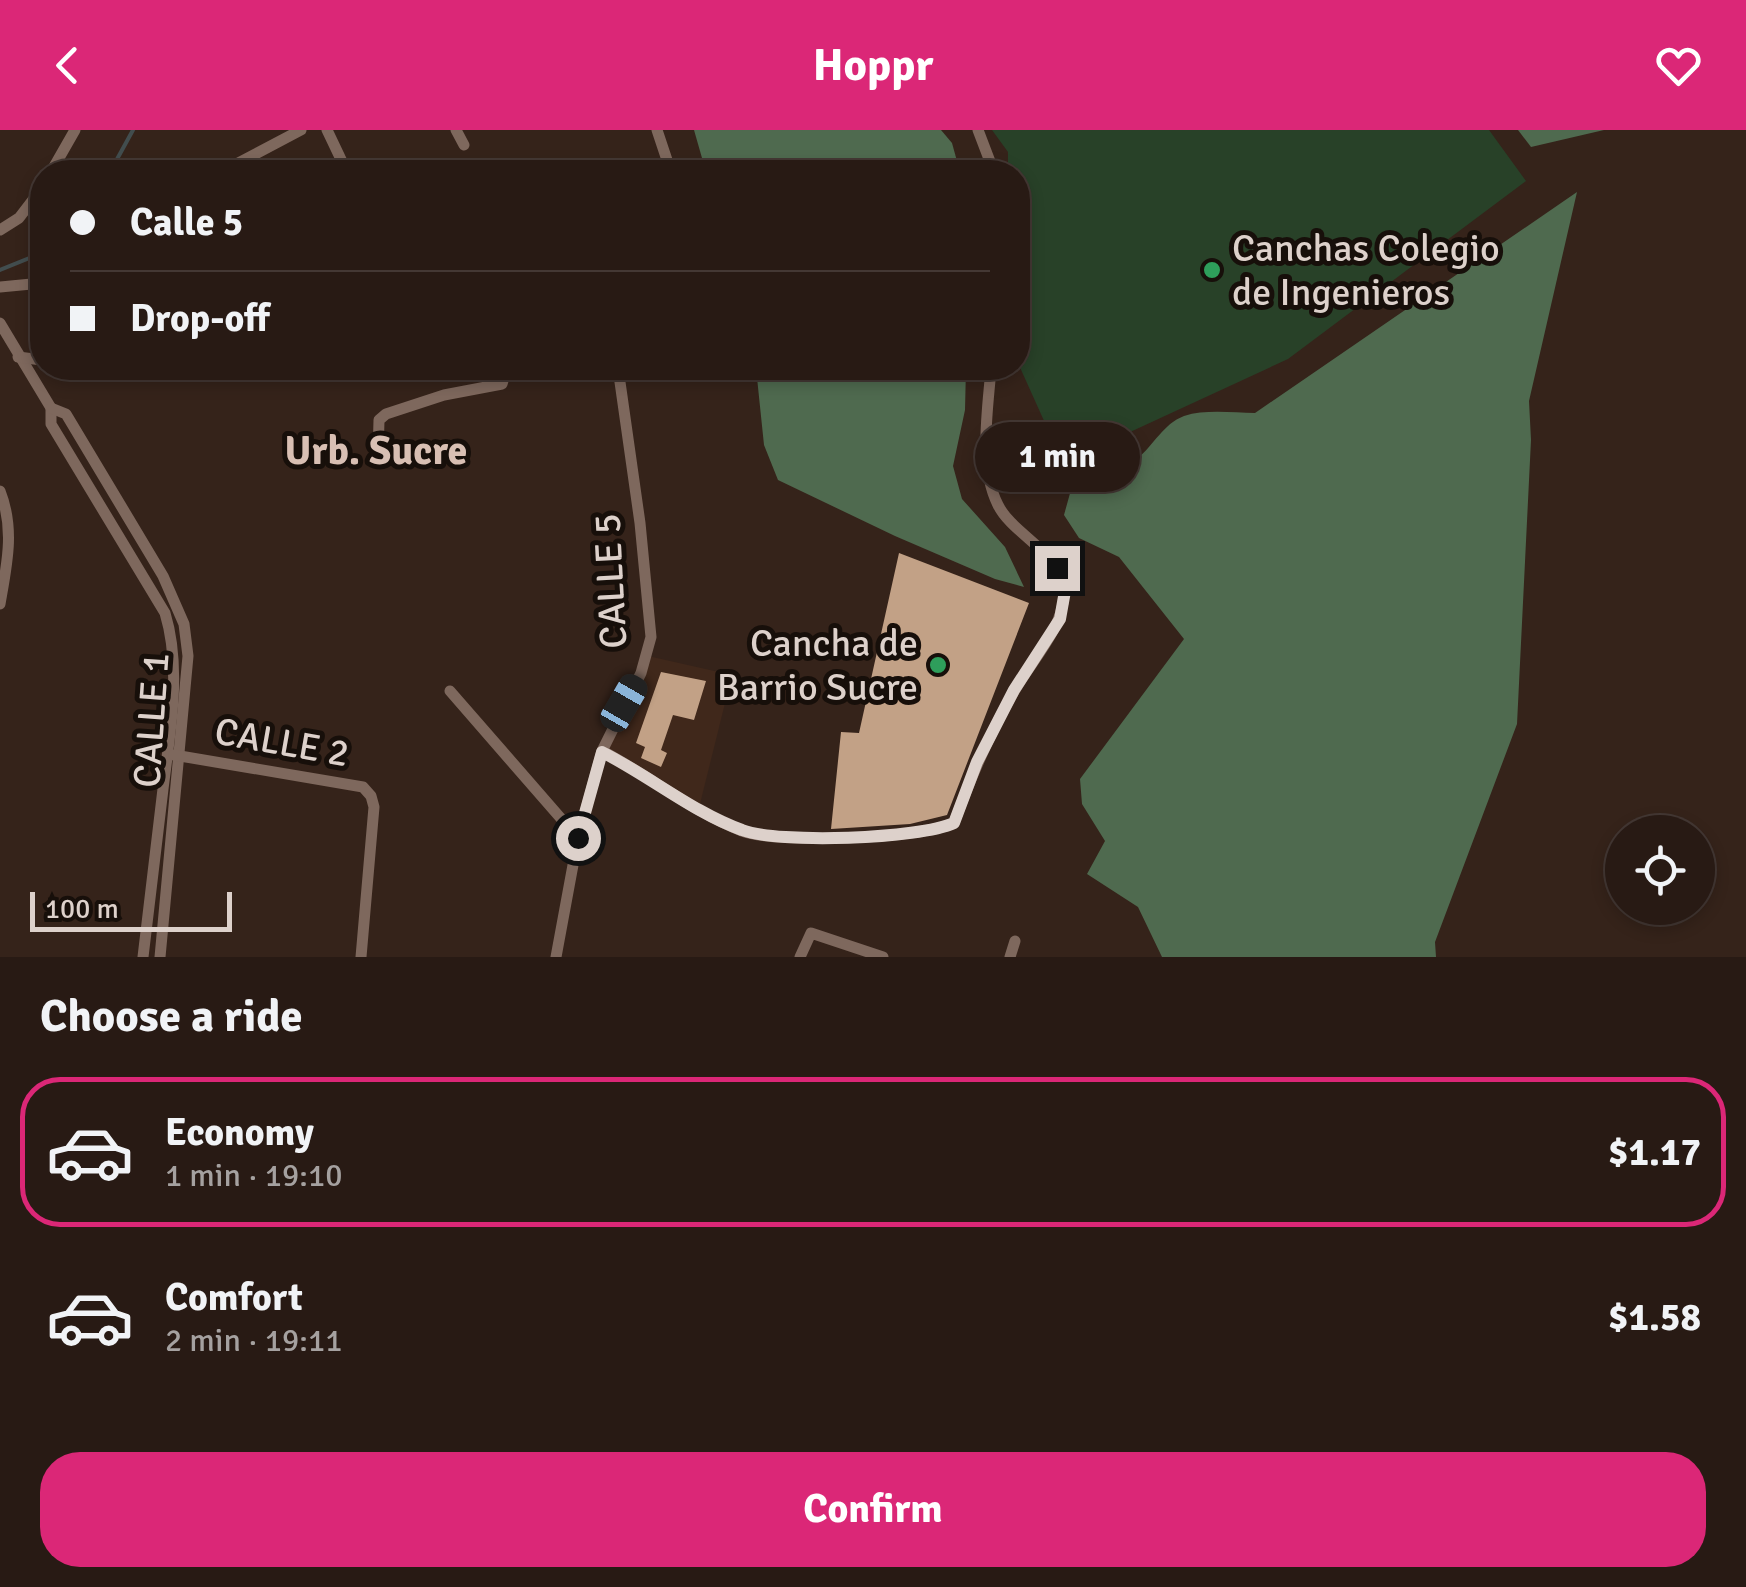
<!DOCTYPE html>
<html lang="en">
<head>
<meta charset="utf-8">
<style>
	body { margin:0; font-family:Signika,sans-serif; background:#30231d; color:#f1f3f6; height:100vh; display:flex; flex-direction:column; font-size:38px; white-space:nowrap }
	* { box-sizing:border-box; margin:0 }
	p { font-size:32px; color:#a5a1a0 }
	.icon { flex:none; width:55px; height:55px; fill:none; stroke:currentColor; stroke-width:2; stroke-linecap:round; stroke-linejoin:round }
	.map { position:relative; height:827px; overflow:hidden }
	.panel { display:flex; flex-direction:column; background:#281a14; flex:1 }
	.panel>* { flex:none }
	.top-card { position:absolute; left:30px; top:30px; width:1000px; height:220px; border-radius:40px; box-shadow:0 5px 15px #0003,0 0 0 2px #443834; display:grid; align-content:center; height:220px; padding:0 40px; background:#281a14 }
	.buttons { position:absolute; left:1605px; top:685px; display:grid; gap:20px }
	.buttons a { display:grid; place-items:center; width:110px; height:110px; border-radius:50%; background:#281a14; box-shadow:0 5px 15px #0003,0 0 0 2px #443834; font-size:50px }
	.scale { position:absolute; left:30px; bottom:25px; width:202px; box-sizing:border-box; padding-left:10px; border:5px solid #ddd1cb; border-top:0; font-size:28px; line-height:35px; white-space:nowrap; color:#ddd1cb; -webkit-text-stroke:8px #170f0a; paint-order:stroke }
	.end { position:absolute; width:45px; height:45px; margin:-22px; border:12px solid #ddd1cb; background:#111; box-shadow:0 0 0 5px #111 }
	.from { border-radius:50% }
	.bubble { position:absolute; height:70px; border-radius:35px; background:#281a14; box-shadow:0 5px 15px #0003,0 0 0 2px #443834; font-size:32px; font-weight:800; line-height:70px; text-align:center }
	.car { position:absolute; width:30px; height:60px; margin:-30px -15px; border-radius:12px; box-shadow:0 0 8px 2px #0007; background:linear-gradient(#222 24%,#8ab4d8 0 40%,#222 0 76%,#8ab4d8 0 86%,#222 0) }
	.top-card b { display:flex; align-items:center; gap:35px; height:95px; font-size:38px }
	.top-card b+b { border-top:2px solid #443834 }
	.top-card i { width:25px; height:25px; background:#f1f3f6 }
	ul { padding:0; list-style:none }
	li { display:flex; align-items:center; gap:30px; height:150px; margin:0 20px 15px; padding:0 20px; border:5px solid transparent; border-radius:40px }
	li div { flex:1 }
	li b { display:block; font-size:38px }
	li em { font-style:normal; font-weight:800 }
	li.on { border-color:#db2777 }
	li>.icon { width:90px; height:90px; stroke-width:1.5 }
	h2 { padding:0 40px; font-size:45px; line-height:120px }
	.action { display:flex; gap:20px; margin-top:auto; padding:20px 40px }
	.action a { flex:1; height:115px; border-radius:40px; background:#db2777; color:#fff; font-size:40px; font-weight:800; line-height:115px; text-align:center }
	header { display:flex; justify-content:space-between; align-items:center; height:130px; padding:0 40px; background:#db2777; color:#fff; font-size:45px; font-weight:800 }
	.map>svg:first-child { display:block }
	.built { fill:#40281b }
	.green { fill:#284128 }
	.forest { fill:#4f6a4f }
	.lines { fill:none; stroke-linecap:round; stroke-linejoin:round }
	.stream { stroke:#424d4e; stroke-width:4 }
	.building { fill:#c2a186 }
	.minor { stroke:#7e685d; stroke-width:11 }
	.route { stroke:#ddd1cb; stroke-width:12 }
	.leisure-dot { fill:#2e9e5b; stroke:#170f0a; stroke-width:4 }
	.labels { text-anchor:middle; stroke-width:10; stroke-linejoin:round; paint-order:stroke }
	.poi-label { font-size:38px; fill:#ddd1cb; stroke:#170f0a; text-anchor:start }
	.street-label { font-size:38px; fill:#ddd1cb; stroke:#170f0a }
	.neighbourhood-label { font-size:40px; font-weight:bold; fill:#d8bfb3; stroke:#170f0a }
</style>
</head>
<body>
<header><svg class="icon" aria-label="back" viewBox="0 0 24 24"><path d="M15 5l-7 7 7 7"/></svg>Hoppr<svg class="icon" aria-label="heart" viewBox="0 0 24 24"><path d="M12 20l-8-8c-3-5 5-10 8-4 3-6 11-1 8 4z"/></svg></header>
<div class="map">
<svg width="1746" height="827" viewBox="0 0 1746 827">
	<rect width="100%" height="100%" fill="#35231a"/>
	<!-- built -->
	<path class="built" d="M 648,526 L 732,545 L 699,678 L 602,621 Z"/>
	<!-- green -->
	<path class="green" d="M 992,0 L 1489,0 L 1526,51 L 1288,229 L 1063,333 L 1018,233 L 1018,42 L 1008,42 L 1008,22 Z"/>
	<!-- forest -->
	<g class="forest">
		<path d="M 694,0 L 941,0 L 952,13 L 960,42 L 706,42 Z"/>
		<path d="M 1518,0 L 1604,0 L 1531,17 Z"/>
		<path d="M 1577,62 L 1529,271 L 1531,310 L 1517,594 L 1435,812 L 1436,827 L 1162,827 L 1138,777 L 1087,744 L 1105,711 L 1082,674 L 1080,649 L 1184,509 L 1119,427 L 1079,408 L 1064,385 L 1072,356 C 1094,349 1119,343 1138,328 C 1154,315 1163,294 1184,286 C 1206,279 1233,283 1255,283 Z"/>
		<path d="M 756,238 L 966,238 L 965,280 L 953,336 L 962,369 L 1005,417 L 1024,457 L 995,449 L 895,406 L 778,350 L 764,315 Z"/>
	</g>
	<g class="lines">
		<!-- stream -->
		<g class="stream">
			<path d="M 110,42 L 133,0"/>
			<path d="M 0,140 L 42,123"/>
		</g>
	</g>
	<!-- building -->
	<g class="building">
		<path d="M 899,423 L 1029,473 L 947,685 L 910,694 L 831,699 L 841,602 L 859,603 Z"/>
		<path d="M 661,542 L 706,551 L 694,590 L 673,585 L 661,620 L 667,623 L 661,637 L 641,628 L 645,617 L 636,613 Z"/>
	</g>
	<g class="lines">
		<!-- minor -->
		<g class="minor">
			<path d="M 327,0 L 347,42"/>
			<path d="M 456,0 L 464,15"/>
			<path d="M 657,0 L 671,42"/>
			<path d="M 978,0 L 994,42"/>
			<path d="M 51,42 L 75,0"/>
			<path d="M 221,42 L 301,0"/>
			<path d="M 0,100 L 19,88 L 42,58"/>
			<path d="M 0,157 L 42,153"/>
			<path d="M 0,193 L 51,278 L 51,294 L 165,483 C 182,539 170,601 163,659 C 156,715 150,771 143,827"/>
			<path d="M 18,227 L 42,230"/>
			<path d="M 106,238 L 176,245 L 198,238"/>
			<path d="M 51,278 L 66,284 L 163,446 L 184,494 L 188,526 L 160,827"/>
			<path d="M 378,328 L 379,290 L 386,284 L 444,265 L 502,254 L 507,238"/>
			<path d="M 0,361 C 15,399 7,434 0,474"/>
			<path d="M 450,561 L 578,708"/>
			<path d="M 602,621 C 647,644 696,684 742,701 C 777,714 920,709 954,693 C 971,647 990,602 1015,560 C 1032,530 1062,500 1064,465 C 1067,425 1013,406 998,375 C 978,335 988,280 991,238"/>
			<path d="M 174,625 L 363,657 L 371,666 L 374,677 L 361,827"/>
			<path d="M 556,827 L 578,708 L 602,621 L 641,543 L 651,507 L 640,393 L 618,238"/>
			<path d="M 800,827 L 811,803 L 883,827"/>
			<path d="M 1010,827 L 1015,811"/>
		</g>
	</g>
	<g class="lines">
		<!-- route -->
		<path class="route" d="M 578,708 L 602,622 C 648,645 694,683 742,700 C 778,714 919,709 954,693 L 977,632 L 1014,560 L 1060,489 L 1065,461 L 1057,438"/>
	</g>
	<!-- markers -->
	<g class="leisure-dot">
		<circle cx="1212" cy="140" r="10"/>
		<circle cx="938" cy="535" r="10"/>
	</g>
	<g class="labels">
		<!-- poi labels -->
		<g class="poi-label">
			<text x="1232" y="131">Canchas Colegio<tspan x="1232" dy="44">de Ingenieros</tspan></text>
			<text x="918" y="526" text-anchor="end">Cancha de<tspan x="918" dy="44">Barrio Sucre</tspan></text>
		</g>
		<!-- street labels -->
		<g class="street-label">
			<text transform="translate(610 451) rotate(-93)" y="13">CALLE 5</text>
			<text transform="translate(151 590) rotate(-86)" y="13">CALLE 1</text>
			<text transform="translate(282 612) rotate(10)" y="13">CALLE 2</text>
		</g>
		<!-- neighbourhood labels -->
		<g class="neighbourhood-label">
			<text x="376" y="334">Urb. Sucre</text>
		</g>
	</g>
</svg>
<div class="buttons">
<a><svg class="icon" aria-label="locate" viewBox="0 0 24 24"><circle cx="12" cy="12" r="6"/><path d="M12 2v4M12 18v4M2 12h4M18 12h4"/></svg></a>
</div>
<div class="scale">100 m</div>
<i class="end from" style="left:578px;top:708px"></i>
<i class="end" style="left:1057px;top:438px"></i>
<div class="bubble" style="left:975px;top:292px;width:165px">1 min</div>
<i class="car" style="left:624px;top:573px;rotate:30deg"></i>
<div class="top-card">
<b><i class="from"></i>Calle 5</b>
<b><i></i>Drop-off</b>
</div>
</div>
<section class="panel">
<h2>Choose a ride</h2>
<ul>
<li class="on"><svg class="icon" aria-label="car" viewBox="0 0 24 24"><path d="M5 17H2v-5l4-1 3-4h7l3 4 3 1v5h-3M9 17h6M6 11h13"/><circle cx="7" cy="17" r="2"/><circle cx="17" cy="17" r="2"/></svg><div><b>Economy</b><p>1 min · 19:10</p></div><em>$1.17</em></li>
<li><svg class="icon" aria-label="car" viewBox="0 0 24 24"><path d="M5 17H2v-5l4-1 3-4h7l3 4 3 1v5h-3M9 17h6M6 11h13"/><circle cx="7" cy="17" r="2"/><circle cx="17" cy="17" r="2"/></svg><div><b>Comfort</b><p>2 min · 19:11</p></div><em>$1.58</em></li>
</ul>
<div class="action"><a>Confirm</a></div>
</section>
</body>
</html>
